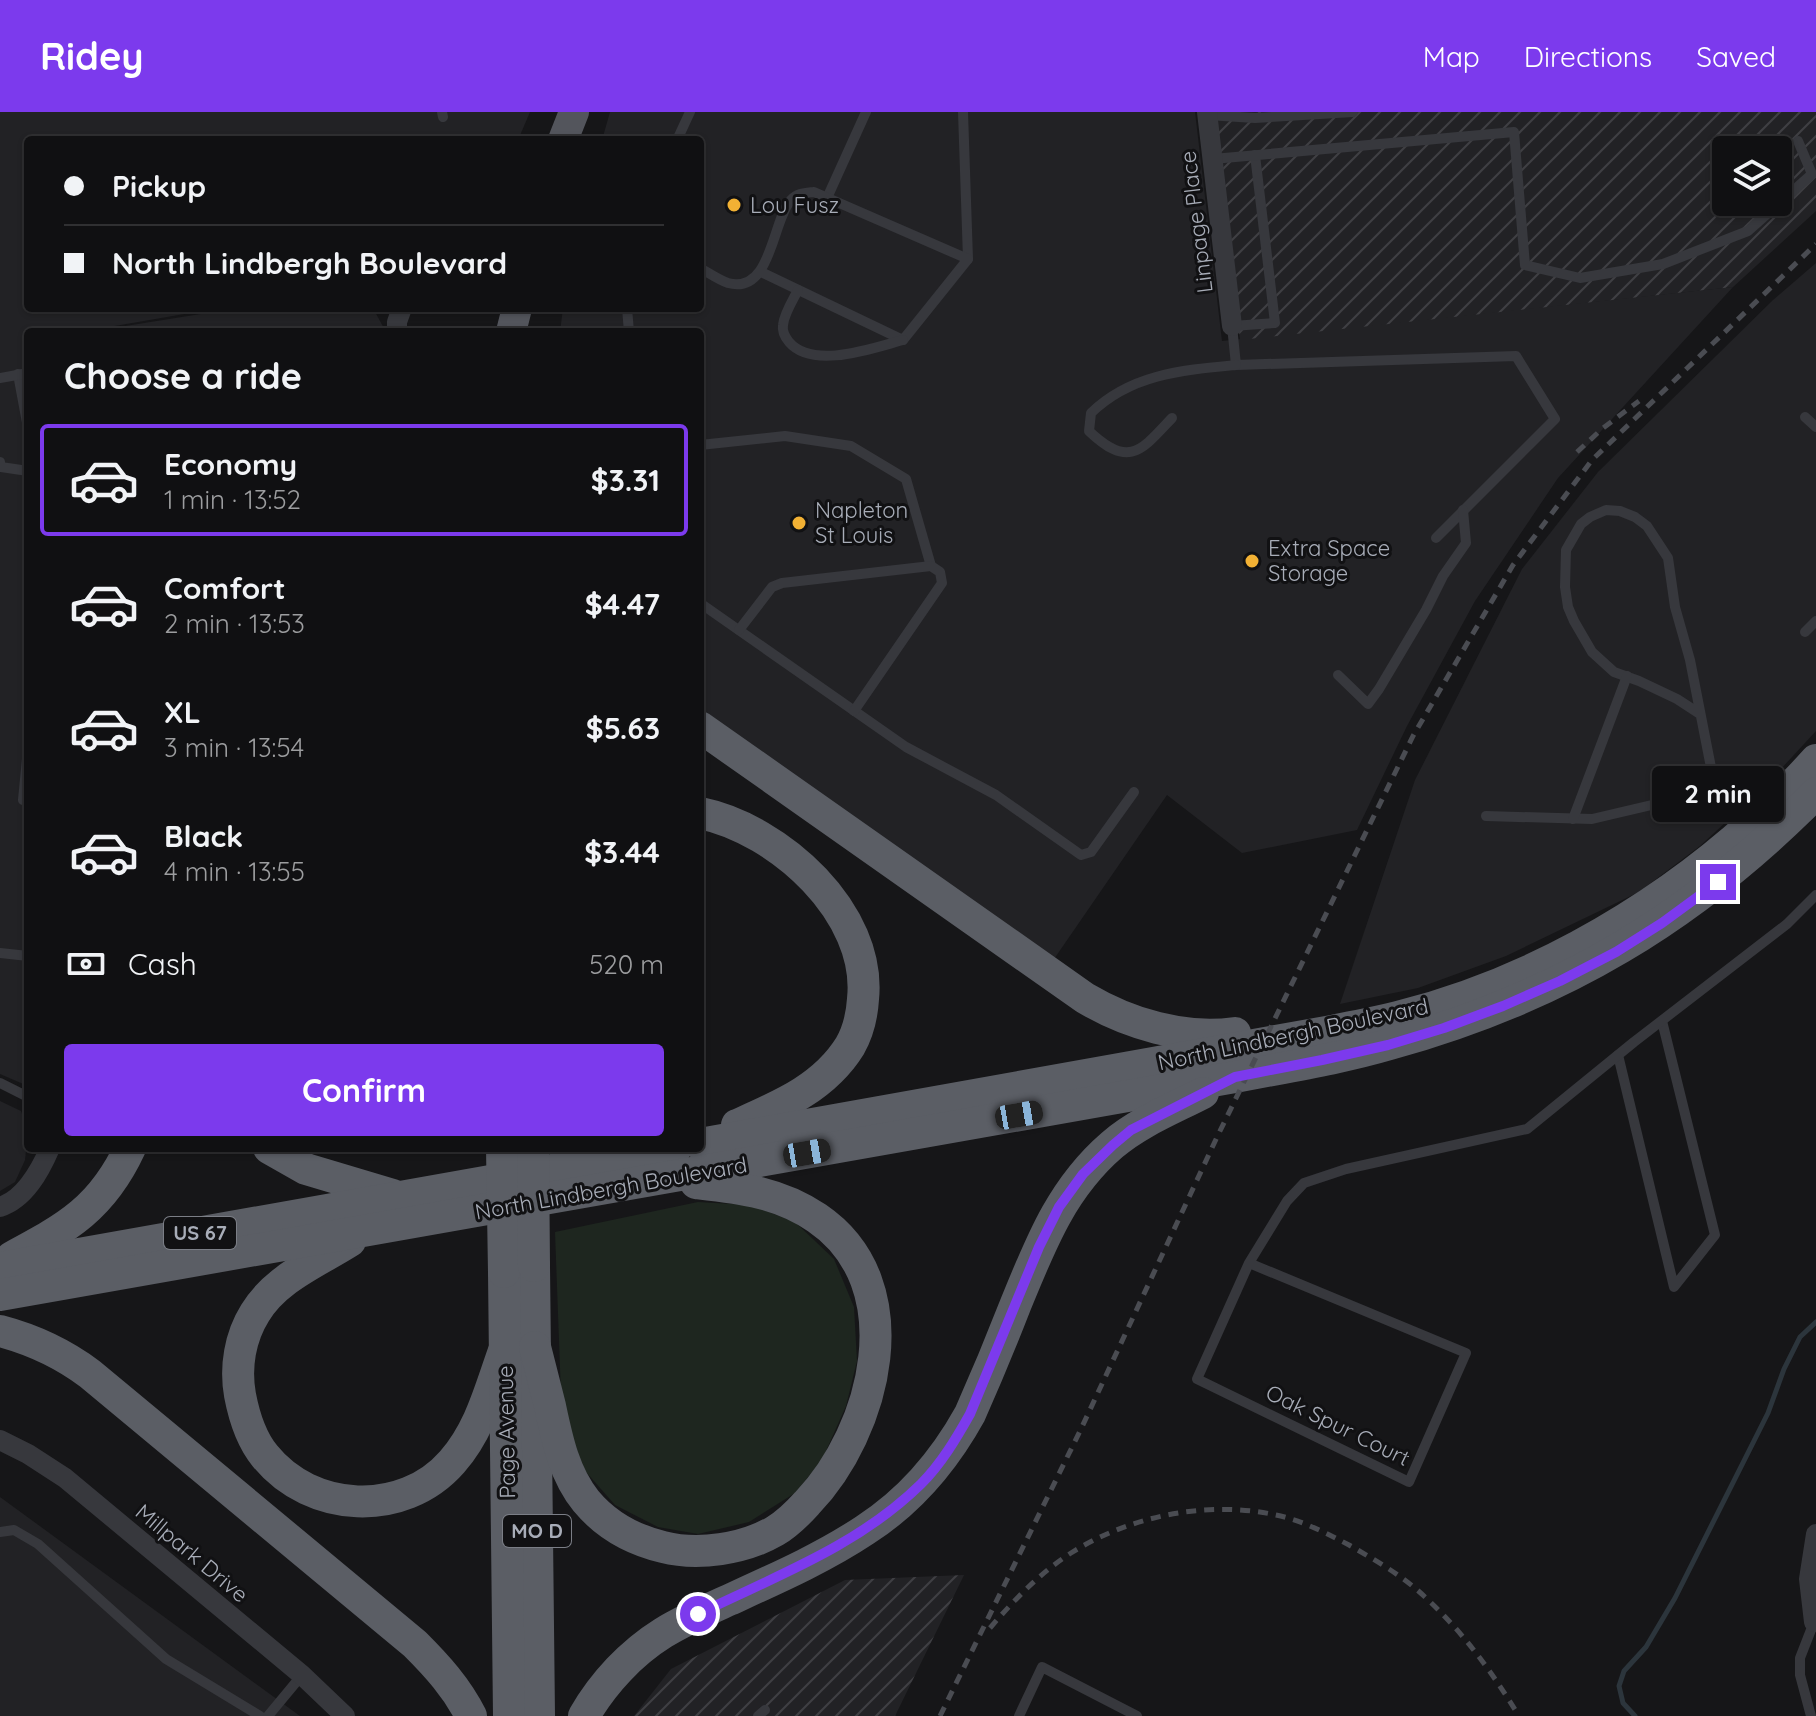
<!DOCTYPE html>
<html lang="en">
<head>
<meta charset="utf-8">
<style>
	body { margin:0; font-family:Quicksand,sans-serif; background:#1e1e20; color:#f1f3f6; height:100vh; display:flex; flex-direction:column; font-size:30px; white-space:nowrap }
	* { box-sizing:border-box; margin:0 }
	p { font-size:26px; color:#9c9d9f }
	.icon { flex:none; width:44px; height:44px; fill:none; stroke:currentColor; stroke-width:2; stroke-linecap:round; stroke-linejoin:round }
	.map { position:relative; flex:1; overflow:hidden }
	.panel { position:absolute; left:24px; top:216px; width:680px; height:824px; display:flex; flex-direction:column; background:#101012; border-radius:8px; box-shadow:0 2px 6px #0004,0 0 0 2px #303032 }
	.panel>* { flex:none }
	.hud { position:absolute; left:24px; top:24px; width:680px; height:176px; border-radius:8px; box-shadow:0 2px 6px #0004,0 0 0 2px #303032; display:grid; align-content:center; height:176px; padding:0 40px; background:#101012 }
	.controls { position:absolute; left:1712px; top:24px; display:grid; gap:16px }
	.controls a { display:grid; place-items:center; width:80px; height:80px; border-radius:8px; background:#101012; box-shadow:0 2px 6px #0004,0 0 0 2px #303032; font-size:40px }
	.end { position:absolute; width:36px; height:36px; margin:-18px; border:10px solid #7c3aed; background:#fff; box-shadow:0 0 0 4px #fff }
	.from { border-radius:50% }
	.bubble { position:absolute; height:56px; border-radius:8px; background:#101012; box-shadow:0 2px 6px #0004,0 0 0 2px #303032; font-size:26px; font-weight:800; line-height:56px; text-align:center }
	.car { position:absolute; width:24px; height:48px; margin:-24px -12px; border-radius:10px; box-shadow:0 0 6px 2px #0007; background:linear-gradient(#222 24%,#8ab4d8 0 40%,#222 0 76%,#8ab4d8 0 86%,#222 0) }
	.hud b { display:flex; align-items:center; gap:28px; height:76px; font-size:30px }
	.hud b+b { border-top:2px solid #303032 }
	.hud i { width:20px; height:20px; background:#f1f3f6 }
	ul { padding:0; list-style:none }
	li { display:flex; align-items:center; gap:24px; height:112px; margin:0 16px 12px; padding:0 24px; border:4px solid transparent; border-radius:8px }
	li div { flex:1 }
	li b { display:block; font-size:30px }
	li em { font-style:normal; font-weight:800 }
	li.selected { border-color:#7c3aed }
	li>.icon { width:72px; height:72px; stroke-width:1.5 }
	h2 { padding:0 40px; font-size:36px; line-height:96px }
	.pay { display:flex; align-items:center; gap:20px; height:88px; padding:0 40px; font-size:30px }
	.pay p { margin-inline-start:auto }
	.primary-button { display:flex; gap:16px; margin-top:auto; padding:16px 40px }
	.primary-button a { flex:1; height:92px; border-radius:8px; background:#7c3aed; color:#fff; font-size:32px; font-weight:800; line-height:92px; text-align:center }
	header { display:flex; align-items:center; gap:48px; box-sizing:border-box; height:112px; padding:0 40px; background:#7c3aed; color:#fff }
	header strong { font-size:38px }
	nav { display:flex; gap:44px; margin-inline-start:auto; font-size:28px }
	.map>svg:first-child { display:block }
	.built { fill:#222225 }
	.industrial { fill:url(#industrial-furrows); fill-rule:evenodd }
	.green { fill:#1e261f }
	.lines { fill:none; stroke-linecap:round; stroke-linejoin:round }
	.stream { stroke:#2c353c; stroke-width:5 }
	.service { stroke:#37383d; stroke-width:10 }
	.minor { stroke:#37383d; stroke-width:20 }
	.primary { stroke:#53555c; stroke-width:30 }
	.trunk { stroke:#5b5e65; stroke-width:32 }
	.rail { stroke:#4a4c52; stroke-width:5; stroke-dasharray:10 8; stroke-linecap:butt }
	.trunk-bridge { stroke:#5b5e65; stroke-width:32 }
	.route { stroke:#7c3aed; stroke-width:10 }
	.poi-dot { fill:#f2b134; stroke:#111113; stroke-width:3 }
	.labels { text-anchor:middle; stroke-width:6; stroke-linejoin:round; paint-order:stroke }
	.shield { fill:#111113; stroke:#7b7e86; stroke-width:2 }
	.shield-label { font-size:20px; font-weight:bold; fill:#a8adb8 }
	.poi-label { font-size:22px; fill:#a8adb8; stroke:#111113; text-anchor:start }
	.street-label { font-size:22px; fill:#a8adb8; stroke:#111113 }
</style>
</head>
<body>
<header>
<strong>Ridey</strong>
<nav><a>Map</a><a>Directions</a><a>Saved</a></nav>
</header>
<div class="map">
<svg width="1816" height="1604" viewBox="0 0 1816 1604">
	<defs>
		<pattern id="industrial-furrows" width="10" height="10" patternUnits="userSpaceOnUse" patternTransform="scale(2)"><rect width="10" height="10" fill="#222225"/><path d="M-1 1l2-2M0 10L10 0M9 11l2-2" fill="none" stroke="#3f3f43"/></pattern>
	</defs>
	<rect width="100%" height="100%" fill="#161618"/>
	<!-- built -->
	<g class="built">
		<path d="M 0,0 L 530,0 L 518,28 L 317,28 L 253,24 L 253,28 L 28,28 L 28,196 L 219,196 L 80,220 L 28,220 L 28,974 L 0,962 Z"/>
		<path d="M 610,0 L 1195,0 L 1222,229 L 1733,175 L 1558,366 L 1475,489 L 1407,614 L 1357,718 L 1242,741 L 1167,683 L 1052,850 L 700,603 L 700,220 L 560,220 L 563,196 L 700,196 L 700,28 L 602,28 Z"/>
		<path d="M 1816,151 L 1816,619 L 1768,671 L 1700,734 L 1639,780 L 1506,844 L 1418,876 L 1340,892 L 1415,668 L 1522,457 L 1598,360 L 1773,188 Z"/>
		<path d="M 238,196 L 370,196 L 374,198 L 386,220 L 88,220 Z"/>
		<path d="M 0,989 L 21,999 L 28,1020 L 25,1048 L 15,1070 L 0,1079 Z"/>
		<path d="M 0,1385 L 300,1604 L 0,1604 Z"/>
	</g>
	<!-- industrial -->
	<g class="industrial">
		<path d="M 1215,0 L 1816,0 L 1816,99 L 1733,175 L 1240,228 ZM 1726,38 L 1778,38 L 1778,90 L 1726,90 Z"/>
		<path d="M 964,1463 L 895,1604 L 634,1604 L 671,1557 L 845,1468 Z"/>
	</g>
	<!-- green -->
	<path class="green" d="M 698,1090 L 750,1093 L 795,1110 L 834,1147 L 854,1195 L 857,1249 L 846,1294 L 822,1348 L 795,1381 L 749,1410 L 698,1422 L 658,1415 L 615,1393 L 586,1360 L 567,1320 L 561,1283 L 555,1120 Z"/>
	<g class="lines">
		<!-- stream -->
		<path class="stream" d="M 1635,1604 L 1623,1591 L 1619,1574 L 1624,1559 L 1646,1535 L 1675,1486 L 1768,1301 L 1784,1257 L 1800,1225 L 1816,1210"/>
		<!-- service -->
		<g class="service">
			<path d="M 442,0 L 443,5"/>
			<path d="M 963,0 L 968,147"/>
			<path d="M 1207,3 L 1255,6 L 1353,0"/>
			<path d="M 677,28 L 690,0"/>
			<path d="M 1255,43 L 1275,211 L 1232,214 L 1236,253 L 1516,244 L 1555,307 L 1436,426"/>
			<path d="M 1213,47 L 1514,20 L 1525,153 L 1580,166 L 1663,152 L 1748,119 L 1812,62 L 1798,29"/>
			<path d="M 827,86 L 866,0"/>
			<path d="M 700,156 C 709,161 719,168 728,171 C 772,183 772,108 791,88 C 797,81 805,81 814,80 L 968,147 L 903,228 L 761,160"/>
			<path d="M 798,178 C 793,188 784,202 783,213 C 782,219 785,225 789,230 C 813,258 873,236 903,228"/>
			<path d="M 627,196 L 629,220"/>
			<path d="M 18,262 L 28,316"/>
			<path d="M 0,266 L 28,261"/>
			<path d="M 1805,305 L 1816,315"/>
			<path d="M 1172,306 C 1141,339 1129,357 1089,319 L 1091,301 C 1131,262 1183,258 1236,253"/>
			<path d="M 700,333 L 785,324 L 851,334 L 906,367 L 931,454"/>
			<path d="M 0,350 L 1,355 L 28,359"/>
			<path d="M 700,491 L 906,635 L 996,683 L 1081,743 L 1091,740 L 1134,680"/>
			<path d="M 739,518 L 772,475 L 782,471 L 931,454 L 940,460 L 942,471 L 854,599"/>
			<path d="M 1805,520 L 1816,509"/>
			<path d="M 1338,563 L 1368,592 L 1379,577 L 1426,498 L 1443,464 L 1466,431 L 1463,398"/>
			<path d="M 1700,602 L 1677,587 L 1639,569 L 1614,560 L 1592,540 L 1574,509 L 1568,495 L 1565,475 L 1566,438 L 1581,412 L 1590,405 L 1606,398 L 1620,399 L 1635,405 L 1647,414 L 1668,446 L 1675,495 L 1690,548 L 1716,681"/>
			<path d="M 28,636 L 23,688 L 28,688"/>
			<path d="M 1486,704 L 1592,707 L 1673,688 L 1716,681 L 1742,712"/>
			<path d="M 1573,707 L 1627,564"/>
			<path d="M 0,841 L 28,844"/>
			<path d="M 1618,943 L 1674,1175 L 1715,1123 L 1662,909"/>
			<path d="M 0,971 L 28,985"/>
			<path d="M 1249,1151 L 1466,1241 L 1409,1370 L 1197,1267 L 1249,1151 L 1287,1089 L 1304,1071 L 1346,1057 L 1527,1017 L 1634,930 L 1787,812 L 1816,783"/>
			<path d="M 0,1420 L 14,1418 L 38,1432 L 166,1547 L 260,1604"/>
			<path d="M 268,1604 L 302,1563"/>
			<path d="M 758,1604 L 765,1598"/>
			<path d="M 1019,1604 L 1042,1555 L 1137,1604"/>
			<path d="M 1811,1604 L 1800,1563 L 1800,1546 L 1814,1510"/>
		</g>
		<!-- minor -->
		<g class="minor">
			<path d="M 1207,0 L 1232,214"/>
			<path d="M 397,220 L 397,210 L 402,196"/>
			<path d="M 0,1095 C 25,1087 40,1059 50,1036"/>
			<path d="M 0,1328 L 28,1342 L 65,1366 L 302,1563 L 345,1604"/>
			<path d="M 1814,1510 L 1809,1467 L 1816,1422"/>
		</g>
		<!-- primary -->
		<g class="primary">
			<path d="M 563,28 L 574,0"/>
			<path d="M 511,220 L 517,196"/>
		</g>
		<!-- trunk -->
		<g class="trunk">
			<path d="M 700,615 L 1085,886 C 1129,912 1183,928 1235,921"/>
			<path d="M 700,701 C 779,717 872,801 863,887 C 862,903 858,920 850,934 C 824,976 780,994 737,1013"/>
			<path d="M 700,1032 L 1332,919 C 1354,914 1376,911 1398,905 C 1557,865 1707,769 1816,648"/>
			<path d="M 269,1036 L 306,1057 L 393,1083"/>
			<path d="M 350,1129 C 317,1150 276,1166 255,1201 C 240,1225 235,1255 240,1283 C 244,1304 251,1327 265,1344 C 311,1401 403,1406 452,1350 C 481,1317 490,1277 505,1236"/>
			<path d="M 12,1145 C 68,1115 102,1096 130,1036"/>
			<path d="M 534,1154 L 539,1604"/>
			<path d="M 0,1156 L 676,1036"/>
			<path d="M 504,1160 L 509,1604"/>
			<path d="M 0,1183 L 1235,965 C 1286,955 1339,947 1390,932 C 1560,885 1692,806 1816,681"/>
			<path d="M 0,1219 C 34,1228 62,1241 90,1262 L 415,1532 C 437,1554 457,1576 471,1604"/>
			<path d="M 535,1235 C 540,1254 545,1274 550,1294 C 557,1327 564,1362 586,1389 C 606,1413 634,1428 663,1435 C 698,1444 744,1437 775,1419 C 787,1412 798,1401 807,1391 C 876,1319 914,1172 817,1106 C 779,1080 740,1076 696,1071"/>
			<path d="M 584,1604 C 603,1571 631,1541 663,1521 C 684,1508 707,1498 729,1488 C 775,1467 823,1446 865,1418 C 910,1389 944,1349 970,1302 C 986,1266 1001,1230 1015,1194 C 1040,1133 1061,1077 1112,1033 C 1139,1010 1172,997 1203,981"/>
		</g>
		<!-- rail -->
		<g class="rail">
			<path d="M 1577,340 L 1603,316 L 1639,289"/>
			<path d="M 990,1516 C 1014,1488 1040,1461 1071,1441 C 1130,1404 1207,1388 1276,1403 C 1301,1408 1326,1421 1349,1433 C 1375,1448 1403,1464 1425,1485 C 1463,1520 1492,1560 1519,1604"/>
			<path d="M 940,1604 L 1081,1317 L 1218,1023 L 1413,624 L 1513,453 L 1592,348 L 1816,132"/>
		</g>
		<!-- trunk-bridge -->
		<g class="trunk-bridge">
			<path d="M 502,1036 L 504,1160"/>
			<path d="M 533,1036 L 534,1154"/>
		</g>
	</g>
	<g class="lines">
		<!-- route -->
		<path class="route" d="M 698,1502 C 776,1464 858,1434 921,1372 C 941,1352 956,1327 970,1302 L 1039,1135 L 1059,1095 L 1083,1062 L 1113,1033 L 1131,1018 L 1235,965 L 1322,948 L 1388,933 L 1444,916 L 1503,894 L 1560,869 L 1616,840 L 1662,811 L 1718,770"/>
	</g>
	<!-- markers -->
	<g class="poi-dot">
		<circle cx="734" cy="93" r="8"/>
		<circle cx="799" cy="411" r="8"/>
		<circle cx="1252" cy="449" r="8"/>
	</g>
	<g class="labels">
		<!-- shield labels -->
		<g class="shield">
			<rect x="164" y="1105" width="72" height="32" rx="6"/>
			<rect x="503" y="1403" width="68" height="32" rx="6"/>
		</g>
		<g class="shield-label">
			<text x="200" y="1128">US 67</text>
			<text x="537" y="1426">MO D</text>
		</g>
		<!-- poi labels -->
		<g class="poi-label">
			<text x="750" y="101">Lou Fusz</text>
			<text x="815" y="406">Napleton<tspan x="815" dy="25">St Louis</tspan></text>
			<text x="1268" y="444">Extra Space<tspan x="1268" dy="25">Storage</tspan></text>
		</g>
		<!-- street labels -->
		<g class="street-label">
			<text transform="translate(1196 110) rotate(-97)" y="8">Linpage Place</text>
			<text transform="translate(1293 922) rotate(-12)" y="8">North Lindbergh Boulevard</text>
			<text transform="translate(611 1076) rotate(-10)" y="8">North Lindbergh Boulevard</text>
			<text transform="translate(1338 1313) rotate(26)" y="8">Oak Spur Court</text>
			<text transform="translate(506 1320) rotate(-91)" y="8">Page Avenue</text>
			<text transform="translate(192 1441) rotate(40)" y="8">Millpark Drive</text>
		</g>
	</g>
</svg>
<div class="controls">
<a><svg class="icon" aria-label="layers" viewBox="0 0 24 24"><path d="M12 4l9 5-9 5-9-5zM3 14l9 5 9-5"/></svg></a>
</div>
<i class="end from" style="left:698px;top:1502px"></i>
<i class="end" style="left:1718px;top:770px"></i>
<div class="bubble" style="left:1652px;top:654px;width:132px">2 min</div>
<i class="car" style="left:1019px;top:1003px;rotate:80deg"></i>
<i class="car" style="left:807px;top:1041px;rotate:80deg"></i>
<div class="hud">
<b><i class="from"></i>Pickup</b>
<b><i></i>North Lindbergh Boulevard</b>
</div>
<section class="panel">
<h2>Choose a ride</h2>
<ul>
<li class="selected"><svg class="icon" aria-label="car" viewBox="0 0 24 24"><path d="M5 17H2v-5l4-1 3-4h7l3 4 3 1v5h-3M9 17h6M6 11h13"/><circle cx="7" cy="17" r="2"/><circle cx="17" cy="17" r="2"/></svg><div><b>Economy</b><p>1 min · 13:52</p></div><em>$3.31</em></li>
<li><svg class="icon" aria-label="car" viewBox="0 0 24 24"><path d="M5 17H2v-5l4-1 3-4h7l3 4 3 1v5h-3M9 17h6M6 11h13"/><circle cx="7" cy="17" r="2"/><circle cx="17" cy="17" r="2"/></svg><div><b>Comfort</b><p>2 min · 13:53</p></div><em>$4.47</em></li>
<li><svg class="icon" aria-label="car" viewBox="0 0 24 24"><path d="M5 17H2v-5l4-1 3-4h7l3 4 3 1v5h-3M9 17h6M6 11h13"/><circle cx="7" cy="17" r="2"/><circle cx="17" cy="17" r="2"/></svg><div><b>XL</b><p>3 min · 13:54</p></div><em>$5.63</em></li>
<li><svg class="icon" aria-label="car" viewBox="0 0 24 24"><path d="M5 17H2v-5l4-1 3-4h7l3 4 3 1v5h-3M9 17h6M6 11h13"/><circle cx="7" cy="17" r="2"/><circle cx="17" cy="17" r="2"/></svg><div><b>Black</b><p>4 min · 13:55</p></div><em>$3.44</em></li>
</ul>
<div class="pay"><svg class="icon" aria-label="cash" viewBox="0 0 24 24"><path d="M3 7h18v10H3z"/><circle cx="12" cy="12" r="2"/></svg>Cash<p>520 m</p></div>
<div class="primary-button"><a>Confirm</a></div>
</section>
</div>
</body>
</html>
